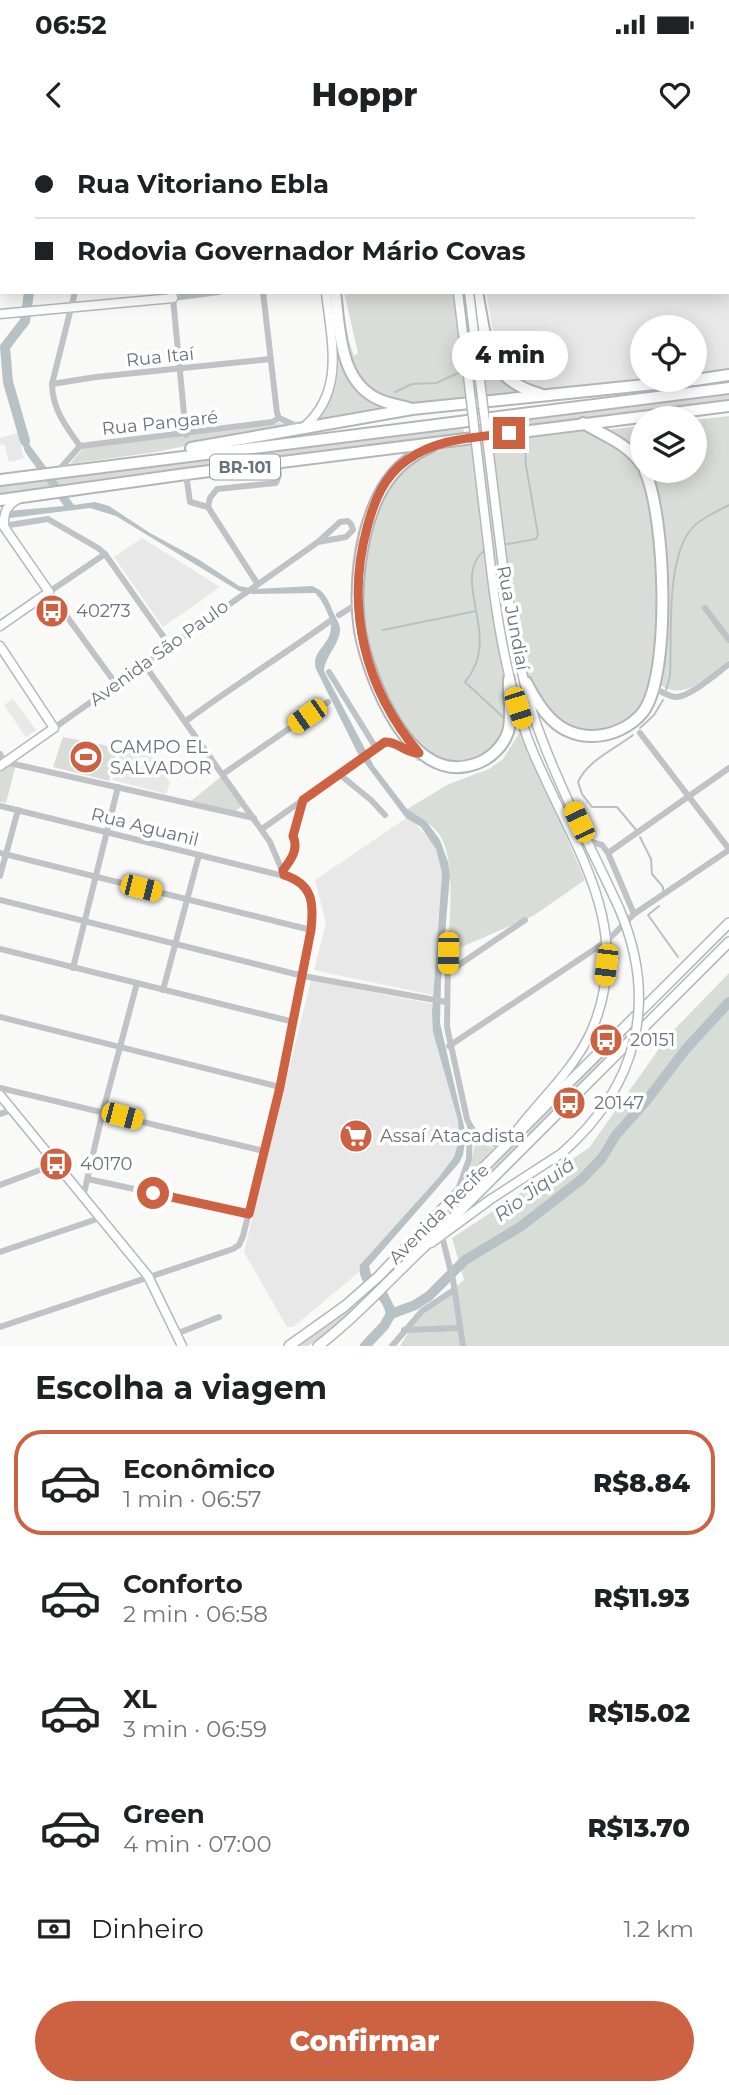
<!DOCTYPE html>
<html lang="pt">
<head>
<meta charset="utf-8">
<style>
	body { margin:0; font-family:Montserrat,sans-serif; background:#f2f2f2; color:#202124; height:100vh; display:flex; flex-direction:column; font-size:26px; white-space:nowrap }
	* { box-sizing:border-box; margin:0 }
	p { font-size:23px; color:#757577 }
	.icon { flex:none; width:38px; height:38px; fill:none; stroke:currentColor; stroke-width:2; stroke-linecap:round; stroke-linejoin:round }
	.map { position:relative; height:1206px; overflow:hidden }
	.drawer { display:flex; flex-direction:column; background:#fff; flex:1 }
	.drawer>* { flex:none }
	.guide { position:absolute; left:0px; top:0px; width:730px; height:154px; box-shadow:0 4px 18px #0003; display:grid; align-content:center; height:154px; padding:0 35px; background:#fff }
	.controls { position:absolute; left:630px; top:175px; display:grid; gap:14px }
	.controls a { display:grid; place-items:center; width:77px; height:77px; border-radius:50%; background:#fff; box-shadow:0 4px 18px #0003; font-size:35px }
	.end { position:absolute; width:32px; height:32px; margin:-16px; border:9px solid #cd6243; background:#fff; box-shadow:0 0 0 4px #fff }
	.from { border-radius:50% }
	.bubble { position:absolute; height:49px; border-radius:24px; background:#fff; box-shadow:0 4px 18px #0003; font-size:23px; font-weight:800; line-height:49px; text-align:center }
	.car { position:absolute; width:21px; height:42px; margin:-21px -10px; border-radius:9px; box-shadow:0 0 5px 2px #0007; background:linear-gradient(#f5c518 24%,#345 0 40%,#f5c518 0 76%,#345 0 86%,#f5c518 0) }
	.guide b { display:flex; align-items:center; gap:24px; height:66px; font-size:26px }
	.guide b+b { border-top:2px solid #e0e0e0 }
	.guide i { width:18px; height:18px; background:#202124 }
	ul { padding:0; list-style:none }
	li { display:flex; align-items:center; gap:21px; height:105px; margin:0 14px 10px; padding:0 21px; border:4px solid transparent; border-radius:28px }
	li div { flex:1 }
	li b { display:block; font-size:26px }
	li em { font-style:normal; font-weight:800 }
	li.selected { border-color:#cd6243 }
	li>.icon { width:63px; height:63px; stroke-width:1.5 }
	h2 { padding:0 35px; font-size:32px; line-height:84px }
	.pay { display:flex; align-items:center; gap:18px; height:77px; padding:0 35px; font-size:26px }
	.pay p { margin-inline-start:auto }
	.cta { display:flex; gap:14px; margin-top:auto; padding:14px 35px }
	.cta a { flex:1; height:80px; border-radius:42px; background:#cd6243; color:#fff; font-size:28px; font-weight:800; line-height:80px; text-align:center }
	.status { display:flex; justify-content:space-between; align-items:center; height:49px; padding:0 35px; background:#fff; direction:ltr }
	.status svg { height:19px; fill:currentColor }
	header { display:flex; justify-content:space-between; align-items:center; height:91px; padding:0 35px; background:#fff; font-size:32px; font-weight:800 }
	.map>svg:first-child { display:block }
	.built { fill:#e7e8e7 }
	.green { fill:#d9ddd7 }
	.water { fill:#b8c2c6 }
	.lines { fill:none; stroke-linecap:round; stroke-linejoin:round }
	.stream { stroke:#b8c2c6; stroke-width:2 }
	.river { stroke:#b8c2c6; stroke-width:10 }
	.secondary-casing { stroke:#b4b8bc; stroke-width:11 }
	.primary-casing { stroke:#b3b7ba; stroke-width:12 }
	.highway-casing { stroke:#b3b6b9; stroke-width:14 }
	.street { stroke:#bfc2c6; stroke-width:6 }
	.secondary { stroke:#fff; stroke-width:8 }
	.primary { stroke:#fff; stroke-width:9 }
	.highway { stroke:#fff; stroke-width:10 }
	.secondary-bridge-casing { stroke:#b4b8bc; stroke-width:11; stroke-linecap:butt }
	.secondary-bridge { stroke:#fff; stroke-width:8 }
	.route { stroke:#cd6243; stroke-width:9 }
	.labels { text-anchor:middle; stroke-width:7; stroke-linejoin:round; paint-order:stroke }
	.shield { fill:#fff; stroke:#959ea5; stroke-width:2 }
	.shield-label { font-size:16px; font-weight:bold; fill:#67747e }
	.street-label { font-size:18px; fill:#67747e; stroke:#fff }
	.poi-label { font-size:18px; fill:#67747e; stroke:#fff; text-anchor:start }
	.water-label { font-size:19px; font-style:italic; fill:#67797f; stroke:#fff }
</style>
</head>
<body>
<div class="status"><b>06:52</b><svg viewBox="0 0 49 12"><path d="M0 12V9h3v3zM5 12V6h3v6zM10 12V3h3v9zM15 12V0h3v12zM26 1h20v11H26zM47 4h2v5h-2z"/></svg></div>
<header><svg class="icon" aria-label="back" viewBox="0 0 24 24"><path d="M15 5l-7 7 7 7"/></svg>Hoppr<svg class="icon" aria-label="heart" viewBox="0 0 24 24"><path d="M12 20l-8-8c-3-5 5-10 8-4 3-6 11-1 8 4z"/></svg></header>
<div class="map">
<svg width="729" height="1206" viewBox="0 0 729 1206">
	<rect width="100%" height="100%" fill="#f9f9f7"/>
	<!-- built -->
	<g class="built">
		<path d="M 461,0 L 729,0 L 729,234 L 695,239 L 695,187 L 642,187 L 642,240 L 688,240 L 554,255 L 523,245 L 499,224 L 486,152 L 728,152 L 728,2 Z"/>
		<path d="M 18,293 L 24,318 L 9,322 L 4,304 L 0,305 L 0,298 Z"/>
		<path d="M 142,398 L 190,428 L 220,447 L 163,487 L 114,417 Z"/>
		<path d="M 13,559 L 36,590 L 26,597 L 4,565 Z"/>
		<path d="M 121,609 L 156,618 L 170,643 L 166,654 L 113,640 Z"/>
		<path d="M 408,677 L 429,698 L 436,709 L 442,733 L 433,855 L 314,830 L 326,783 L 315,740 Z"/>
		<path d="M 311,840 L 432,864 L 432,872 L 458,980 L 459,1000 L 454,1017 L 439,1037 L 360,1125 L 358,1133 L 293,1187 L 287,1187 L 244,1112 Z"/>
	</g>
	<!-- green -->
	<g class="green">
		<path d="M 332,152 L 339,152 L 349,201 L 354,216 L 358,213 L 344,152 L 480,152 L 492,222 L 534,257 L 306,287 C 314,277 323,267 330,256 C 346,231 335,181 332,152 Z"/>
		<path d="M 729,254 L 729,264 L 490,293 L 488,283 Z"/>
		<path d="M 729,276 L 729,520 C 707,536 687,562 660,545 L 665,449 L 660,378 L 652,337 L 649,331 L 695,331 L 695,280 Z"/>
		<path d="M 279,283 L 290,285 L 156,312 L 70,324 L 83,308 Z"/>
		<path d="M 582,283 L 635,315 L 655,368 L 661,484 L 650,559 L 633,586 L 609,593 L 564,590 L 526,541 L 505,447 L 494,443 L 514,559 L 515,591 C 504,598 499,607 490,614 C 471,628 439,621 417,621 C 400,599 382,576 371,550 C 339,470 339,354 420,304 Z"/>
		<path d="M 642,286 L 642,318 L 639,311 L 603,290 Z"/>
		<path d="M 463,288 L 465,295 L 0,356 L 0,345 Z"/>
		<path d="M 521,590 L 585,740 L 533,776 L 448,813 C 449,783 456,724 441,697 C 434,685 419,677 407,669 L 449,644 L 489,629 L 503,619 Z"/>
		<path d="M 63,597 L 118,608 L 109,641 L 53,627 Z"/>
		<path d="M 11,624 L 16,624 L 6,663 L 0,662 L 0,632 Z"/>
		<path d="M 222,636 L 242,666 L 236,671 L 191,661 Z"/>
		<path d="M 729,833 L 729,1206 L 400,1206 L 418,1177 L 464,1140 L 452,1098 L 589,1008 L 668,896 Z"/>
		<path d="M 634,885 L 630,900 L 346,1181 L 308,1206 L 294,1206 L 350,1168 Z"/>
		<path d="M 476,1000 L 500,1011 L 461,1050 L 468,1035 Z"/>
	</g>
	<!-- water -->
	<path class="water" d="M 18,289 L 24,289 L 29,304 L 74,365 L 95,362 L 109,366 L 150,393 L 198,419 L 239,446 L 255,449 L 312,446 C 323,450 327,457 331,467 C 333,473 339,482 340,488 C 341,503 325,516 324,531 L 374,626 L 407,669 L 426,681 L 440,700 L 448,722 L 450,735 L 441,842 L 440,883 L 466,995 L 463,1015 L 459,1023 L 369,1126 L 371,1134 L 386,1150 L 396,1170 L 386,1177 C 386,1155 355,1147 360,1125 L 439,1037 L 454,1017 L 459,1000 L 458,980 L 433,892 L 432,872 L 442,733 L 436,709 L 421,687 L 406,678 L 358,614 L 316,529 C 309,507 342,503 327,472 C 324,465 321,459 315,453 L 253,454 L 239,451 L 116,376 L 90,368 L 10,378 L 8,371 L 64,366 L 25,312 Z"/>
	<g class="lines">
		<!-- stream -->
		<g class="stream">
			<path d="M 481,223 L 487,220"/>
			<path d="M 395,252 L 412,244 L 436,243 L 463,231"/>
			<path d="M 502,405 L 536,399 L 538,394 L 526,326 L 525,307"/>
			<path d="M 486,409 C 447,439 505,495 465,542 L 504,578"/>
			<path d="M 383,490 L 476,471"/>
			<path d="M 666,550 L 670,536 C 672,496 666,425 689,392 C 697,380 716,372 729,365"/>
			<path d="M 640,588 L 654,575 L 663,560"/>
			<path d="M 633,595 C 615,609 588,620 578,642 L 582,654 L 592,667 L 617,667 L 637,691"/>
			<path d="M 640,697 L 651,719 L 652,734 L 663,747 L 663,750"/>
			<path d="M 659,766 L 648,775 L 678,817"/>
		</g>
		<!-- river -->
		<g class="river">
			<path d="M 40,0 L 40,2"/>
			<path d="M 25,301 L 8,242 L 5,207 L 25,181 L 29,152"/>
			<path d="M 365,1206 L 384,1186 L 391,1174 L 415,1165 L 429,1156 L 465,1120 L 520,1087 L 582,1039 L 602,1018 L 616,995 L 647,960 L 685,910 L 729,862"/>
		</g>
		<defs>
			<g id="secondary">
				<path d="M 157,0 L 157,2"/>
				<path d="M 507,0 L 507,2"/>
				<path d="M 378,2 L 385,0"/>
				<path d="M 457,2 L 458,0"/>
				<path d="M 550,2 L 566,0"/>
				<path d="M 0,174 L 173,158 L 172,152"/>
				<path d="M 304,287 C 346,251 331,200 326,152"/>
				<path d="M 0,381 L 49,452 L 0,486"/>
				<path d="M 4,385 C 4,372 6,366 18,359"/>
				<path d="M 504,435 C 513,482 519,531 534,577 C 556,642 590,705 619,768"/>
				<path d="M 492,437 C 499,494 509,549 529,602 C 567,699 639,783 591,892 C 574,929 543,957 518,989"/>
				<path d="M 0,506 L 54,588 L 0,626"/>
				<path d="M 0,955 L 148,1136 L 182,1206"/>
				<path d="M 431,1103 L 491,1059 L 562,1013"/>
			</g>
			<g id="primary">
				<path d="M 289,1206 L 345,1166 L 379,1136 L 452,1059 L 729,783"/>
				<path d="M 318,1206 C 357,1176 389,1140 425,1106 L 729,802"/>
			</g>
			<g id="highway">
				<path d="M 335,152 C 340,189 339,241 378,259 C 388,264 399,265 409,268"/>
				<path d="M 477,152 C 487,201 485,239 540,254"/>
				<path d="M 695,240 L 729,235"/>
				<path d="M 583,283 C 605,296 627,303 642,325"/>
				<path d="M 432,306 C 392,323 375,354 365,395 C 358,426 355,459 360,491 C 369,539 410,647 475,624 C 490,619 503,607 508,592 C 513,575 508,556 509,539"/>
				<path d="M 191,308 L 412,269 L 694,240"/>
				<path d="M 0,340 L 729,248"/>
				<path d="M 0,360 L 186,334 L 729,266"/>
				<path d="M 526,542 C 540,569 557,596 592,596 C 611,596 631,587 643,572 C 672,533 665,374 645,331"/>
			</g>
		</defs>
		<!-- secondary casing -->
		<use href="#secondary" class="secondary-casing"/>
		<!-- primary casing -->
		<use href="#primary" class="primary-casing"/>
		<!-- highway casing -->
		<use href="#highway" class="highway-casing"/>
		<!-- street -->
		<g class="street">
			<path d="M 86,0 L 86,2"/>
			<path d="M 251,0 L 251,2"/>
			<path d="M 299,0 L 299,2"/>
			<path d="M 0,40 L 2,40"/>
			<path d="M 75,152 L 52,244 C 52,268 66,287 80,306 L 272,282 L 279,278"/>
			<path d="M 263,152 L 277,273 L 279,278 L 301,288"/>
			<path d="M 52,244 L 96,237 L 270,219"/>
			<path d="M 186,295 L 173,158 L 219,152"/>
			<path d="M 58,331 L 80,306"/>
			<path d="M 186,334 L 190,362 L 208,367 L 257,443"/>
			<path d="M 208,367 L 210,358 L 217,349 L 276,343 L 279,335 L 278,323"/>
			<path d="M 3,386 L 48,379 L 98,408 L 105,414 L 170,506"/>
			<path d="M 105,414 L 49,452 L 116,544"/>
			<path d="M 705,468 L 729,500"/>
			<path d="M 339,475 L 357,464"/>
			<path d="M 144,524 L 270,702 L 284,735"/>
			<path d="M 329,532 L 376,608"/>
			<path d="M 654,548 C 660,551 668,556 675,557 C 689,558 717,533 729,524"/>
			<path d="M 186,581 C 233,546 282,516 330,481"/>
			<path d="M 54,588 L 318,402 L 340,382 L 348,381 L 351,384 L 353,390 L 346,397 L 318,402"/>
			<path d="M 640,593 L 729,709"/>
			<path d="M 0,614 L 5,622 L 254,678"/>
			<path d="M 223,634 L 328,562"/>
			<path d="M 339,634 L 371,660 L 385,675"/>
			<path d="M 0,666 L 296,739 L 303,746 L 311,761 L 313,769 L 311,790 L 280,947 L 243,1096 L 239,1105 L 233,1109 L 0,1187"/>
			<path d="M 262,689 L 383,603 L 389,601 L 409,611 L 419,613"/>
			<path d="M 588,701 L 602,705 L 608,713 L 729,628"/>
			<path d="M 0,713 L 311,790"/>
			<path d="M 608,713 L 634,774"/>
			<path d="M 283,730 C 291,720 299,709 293,696 L 303,662"/>
			<path d="M 0,736 L 18,670"/>
			<path d="M 0,760 L 303,836 L 446,862"/>
			<path d="M 0,809 L 294,882"/>
			<path d="M 448,813 L 447,887 L 467,979 C 473,996 490,1003 505,1008"/>
			<path d="M 73,828 L 118,647"/>
			<path d="M 447,833 L 525,780"/>
			<path d="M 163,850 L 199,715"/>
			<path d="M 0,877 L 280,947"/>
			<path d="M 449,906 L 607,801 L 634,774 L 729,710"/>
			<path d="M 0,948 L 264,1011"/>
			<path d="M 0,974 L 12,970"/>
			<path d="M 88,1039 L 249,1074"/>
			<path d="M 0,1045 L 56,1024"/>
			<path d="M 458,1050 L 469,1019 L 470,987"/>
			<path d="M 83,1057 L 103,971 L 137,843"/>
			<path d="M 442,1096 L 453,1140 L 463,1206"/>
			<path d="M 0,1112 L 100,1078"/>
			<path d="M 404,1190 L 460,1188"/>
			<path d="M 176,1194 L 219,1177"/>
			<path d="M 392,1206 L 422,1171 L 454,1150"/>
		</g>
		<!-- secondary -->
		<use href="#secondary" class="secondary"/>
		<!-- primary -->
		<use href="#primary" class="primary"/>
		<!-- highway -->
		<use href="#highway" class="highway"/>
		<defs>
			<g id="secondary-bridge">
				<path d="M 458,152 L 492,437"/>
				<path d="M 469,152 L 504,435"/>
				<path d="M 562,1013 C 638,946 659,861 619,768"/>
			</g>
		</defs>
		<!-- secondary-bridge casing -->
		<use href="#secondary-bridge" class="secondary-bridge-casing"/>
		<!-- secondary-bridge -->
		<use href="#secondary-bridge" class="secondary-bridge"/>
	</g>
	<g class="lines">
		<!-- route -->
		<path class="route" d="M 153,1053 L 249,1074 L 280,947 L 311,790 C 314,763 313,744 284,735 L 283,730 C 291,720 299,709 293,696 L 303,660 L 385,602 C 398,601 406,614 419,613 C 365,549 345,469 367,388 C 374,361 384,336 407,320 C 438,298 473,298 509,293"/>
	</g>
	<!-- icons -->
	<defs>
		<symbol id="bus-disc" viewBox="-11 -11 22 22"><circle r="9.5" fill="#cd6243" stroke="#fff"/><path d="M-5-6H5V4H4V6H2V4H-2V6H-4V4H-5ZM-3.5-4V0h7V-4ZM-3.5 1.2v1.5H-2V1.2ZM2 1.2v1.5H3.5V1.2Z" fill="#fff"/></symbol>
		<symbol id="stadium-disc" viewBox="-11 -11 22 22"><circle r="9.5" fill="#cd6243" stroke="#fff"/><path d="M0-5a6.5 5 0 1 0 0 10a6.5 5 0 1 0 0-10ZM-3.5-1.8h7v3.6h-7Z" fill="#fff"/></symbol>
		<symbol id="supermarket-disc" viewBox="-11 -11 22 22"><circle r="9.5" fill="#cd6243" stroke="#fff"/><path d="M-6-5.5h2.5l.6 2H6L4.5 2H-2.5L-4.4-4H-6ZM-1.5 3.2a1.3 1.3 0 1 0 .1 0ZM3 3.2a1.3 1.3 0 1 0 .1 0Z" fill="#fff"/></symbol>
	</defs>
	<g fill-rule="evenodd">
		<use href="#bus-disc" x="33" y="452" width="38" height="38"/>
		<use href="#stadium-disc" x="67" y="598" width="38" height="38"/>
		<use href="#bus-disc" x="587" y="881" width="38" height="38"/>
		<use href="#bus-disc" x="550" y="944" width="38" height="38"/>
		<use href="#supermarket-disc" x="337" y="977" width="38" height="38"/>
		<use href="#bus-disc" x="37" y="1005" width="38" height="38"/>
	</g>
	<g class="labels">
		<!-- shield labels -->
		<rect class="shield" x="210" y="314.5" width="70" height="25" rx="5"/>
		<g class="shield-label">
			<text x="245" y="333">BR-101</text>
		</g>
		<!-- street labels -->
		<g class="street-label">
			<text transform="translate(160 217) rotate(-6)" y="6">Rua Itaí</text>
			<text transform="translate(160 283) rotate(-6)" y="6">Rua Pangaré</text>
			<text transform="translate(513 478) rotate(79)" y="6">Rua Jundiaí</text>
			<text transform="translate(159 513) rotate(-36)" y="6">Avenida São Paulo</text>
			<text transform="translate(145 687) rotate(14)" y="6">Rua Aguanil</text>
			<text transform="translate(439 1074) rotate(-45)" y="6">Avenida Recife</text>
		</g>
		<!-- poi labels -->
		<g class="poi-label">
			<text x="76" y="477">40273</text>
			<text x="110" y="613">CAMPO EL<tspan x="110" dy="21">SALVADOR</tspan></text>
			<text x="630" y="906">20151</text>
			<text x="594" y="969">20147</text>
			<text x="380" y="1002">Assaí Atacadista</text>
			<text x="80" y="1030">40170</text>
		</g>
		<!-- water labels -->
		<g class="water-label">
			<text transform="translate(534 1049) rotate(-36)" y="7">Rio Jiquiá</text>
		</g>
	</g>
</svg>
<div class="controls">
<a><svg class="icon" aria-label="locate" viewBox="0 0 24 24"><circle cx="12" cy="12" r="6"/><path d="M12 2v4M12 18v4M2 12h4M18 12h4"/></svg></a>
<a><svg class="icon" aria-label="layers" viewBox="0 0 24 24"><path d="M12 4l9 5-9 5-9-5zM3 14l9 5 9-5"/></svg></a>
</div>
<i class="end from" style="left:153px;top:1053px"></i>
<i class="end" style="left:509px;top:293px"></i>
<div class="bubble" style="left:452px;top:191px;width:116px">4 min</div>
<i class="car" style="left:518px;top:568px;rotate:162deg"></i>
<i class="car" style="left:307px;top:576px;rotate:235deg"></i>
<i class="car" style="left:579px;top:682px;rotate:335deg"></i>
<i class="car" style="left:141px;top:748px;rotate:104deg"></i>
<i class="car" style="left:448px;top:813px;rotate:181deg"></i>
<i class="car" style="left:606px;top:825px;rotate:187deg"></i>
<i class="car" style="left:122px;top:976px;rotate:105deg"></i>
<div class="guide">
<b><i class="from"></i>Rua Vitoriano Ebla</b>
<b><i></i>Rodovia Governador Mário Covas</b>
</div>
</div>
<section class="drawer">
<h2>Escolha a viagem</h2>
<ul>
<li class="selected"><svg class="icon" aria-label="car" viewBox="0 0 24 24"><path d="M5 17H2v-5l4-1 3-4h7l3 4 3 1v5h-3M9 17h6M6 11h13"/><circle cx="7" cy="17" r="2"/><circle cx="17" cy="17" r="2"/></svg><div><b>Econômico</b><p>1 min · 06:57</p></div><em>R$8.84</em></li>
<li><svg class="icon" aria-label="car" viewBox="0 0 24 24"><path d="M5 17H2v-5l4-1 3-4h7l3 4 3 1v5h-3M9 17h6M6 11h13"/><circle cx="7" cy="17" r="2"/><circle cx="17" cy="17" r="2"/></svg><div><b>Conforto</b><p>2 min · 06:58</p></div><em>R$11.93</em></li>
<li><svg class="icon" aria-label="car" viewBox="0 0 24 24"><path d="M5 17H2v-5l4-1 3-4h7l3 4 3 1v5h-3M9 17h6M6 11h13"/><circle cx="7" cy="17" r="2"/><circle cx="17" cy="17" r="2"/></svg><div><b>XL</b><p>3 min · 06:59</p></div><em>R$15.02</em></li>
<li><svg class="icon" aria-label="car" viewBox="0 0 24 24"><path d="M5 17H2v-5l4-1 3-4h7l3 4 3 1v5h-3M9 17h6M6 11h13"/><circle cx="7" cy="17" r="2"/><circle cx="17" cy="17" r="2"/></svg><div><b>Green</b><p>4 min · 07:00</p></div><em>R$13.70</em></li>
</ul>
<div class="pay"><svg class="icon" aria-label="cash" viewBox="0 0 24 24"><path d="M3 7h18v10H3z"/><circle cx="12" cy="12" r="2"/></svg>Dinheiro<p>1.2 km</p></div>
<div class="cta"><a>Confirmar</a></div>
</section>
</body>
</html>
